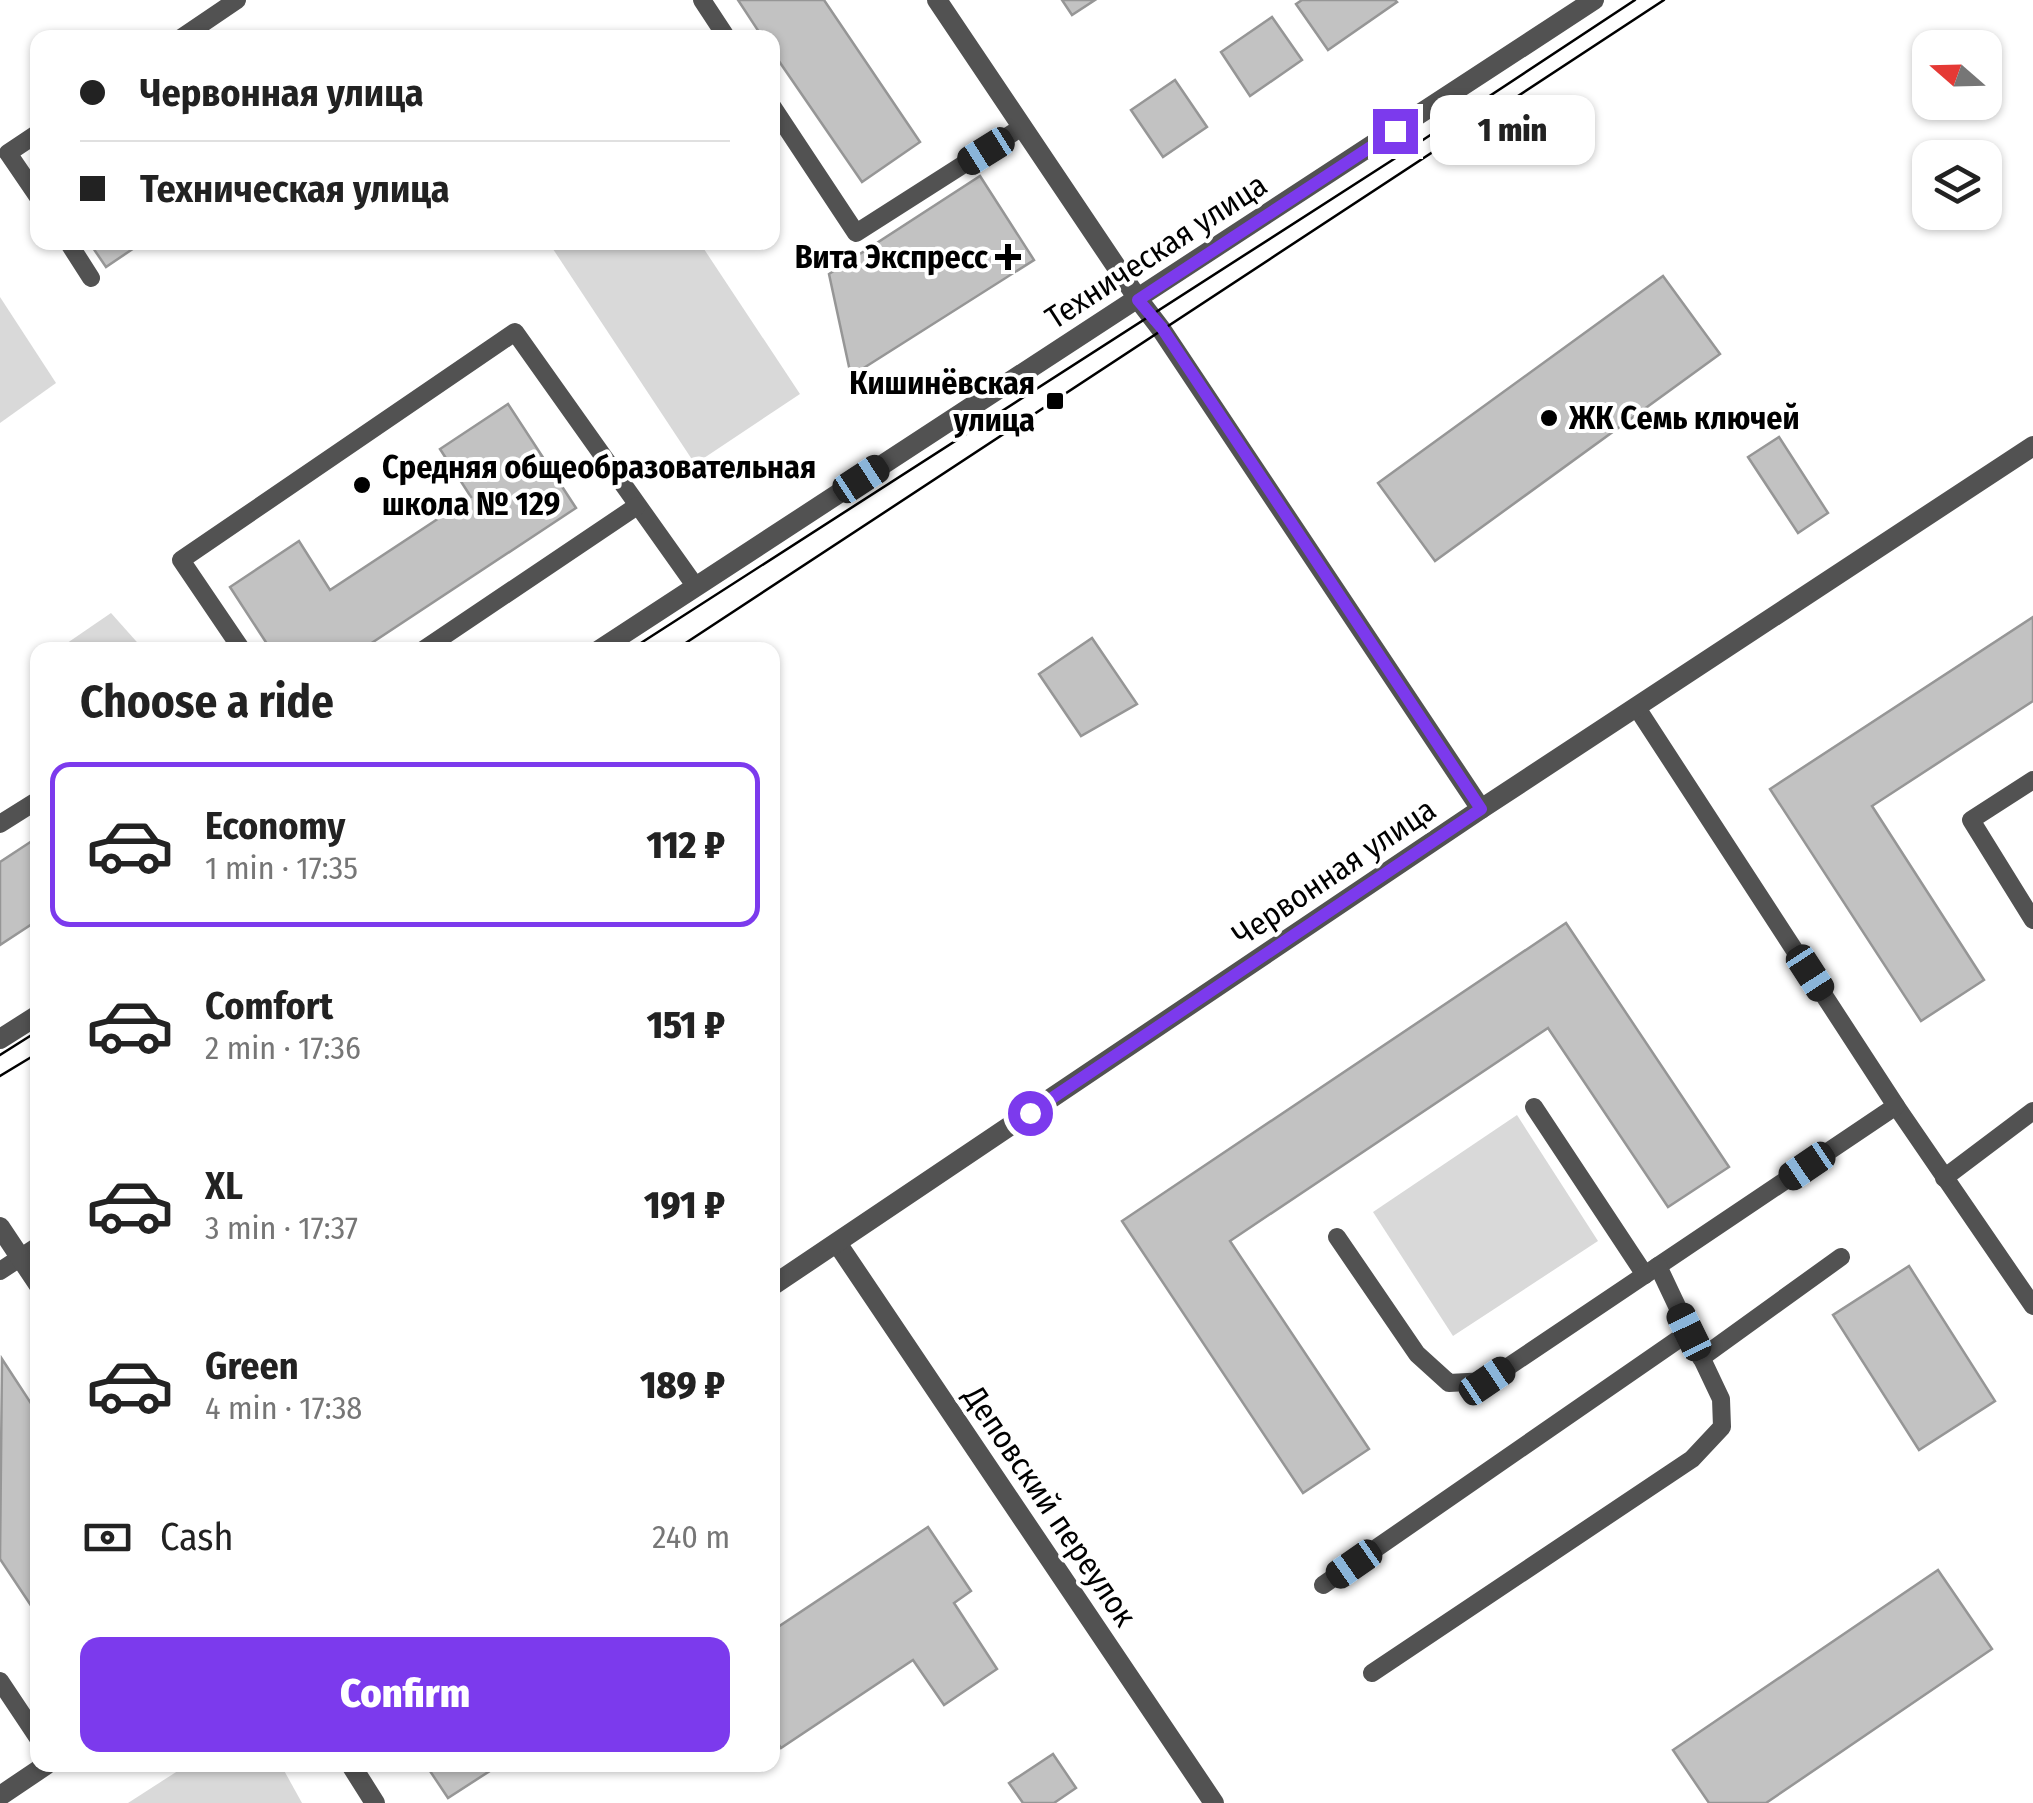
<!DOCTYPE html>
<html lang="en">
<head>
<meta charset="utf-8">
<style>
	body { margin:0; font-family:"Fira Sans Condensed",sans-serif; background:#f2f2f2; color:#222; height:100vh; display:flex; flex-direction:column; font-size:38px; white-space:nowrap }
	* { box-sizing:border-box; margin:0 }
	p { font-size:32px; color:#767676 }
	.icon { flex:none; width:55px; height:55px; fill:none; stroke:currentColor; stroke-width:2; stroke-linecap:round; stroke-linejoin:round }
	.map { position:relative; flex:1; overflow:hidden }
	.sheet { position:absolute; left:30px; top:642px; width:750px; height:1130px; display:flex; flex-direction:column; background:#fff; border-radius:20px; box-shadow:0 2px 8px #0004 }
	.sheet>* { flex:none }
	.top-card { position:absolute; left:30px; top:30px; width:750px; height:220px; border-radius:20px; box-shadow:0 2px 8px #0004; display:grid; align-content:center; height:220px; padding:0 50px; background:#fff }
	.needle { width:65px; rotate:290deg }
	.controls { position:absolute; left:1912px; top:30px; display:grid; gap:20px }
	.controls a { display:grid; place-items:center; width:90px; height:90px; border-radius:20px; background:#fff; box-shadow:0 2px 8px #0004; font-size:50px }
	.end { position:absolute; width:45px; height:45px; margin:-22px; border:12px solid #7c3aed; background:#fff; box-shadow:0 0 0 5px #fff }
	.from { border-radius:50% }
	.bubble { position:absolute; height:70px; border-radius:20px; background:#fff; box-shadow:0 2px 8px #0004; font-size:32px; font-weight:800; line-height:70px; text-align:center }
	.car { position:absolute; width:30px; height:60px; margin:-30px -15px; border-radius:12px; box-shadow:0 0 8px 2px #0007; background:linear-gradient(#222 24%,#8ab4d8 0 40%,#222 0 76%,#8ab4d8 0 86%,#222 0) }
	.top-card b { display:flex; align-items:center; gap:35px; height:95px; font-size:38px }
	.top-card b+b { border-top:2px solid #e0e0e0 }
	.top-card i { width:25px; height:25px; background:#222 }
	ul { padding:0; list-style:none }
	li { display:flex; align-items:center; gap:30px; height:165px; margin:0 20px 15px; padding:0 30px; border:5px solid transparent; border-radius:20px }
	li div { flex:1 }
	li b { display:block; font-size:38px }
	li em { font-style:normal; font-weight:800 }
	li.on { border-color:#7c3aed }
	li>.icon { width:90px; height:90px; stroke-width:1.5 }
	h2 { padding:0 50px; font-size:45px; line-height:120px }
	.pay { display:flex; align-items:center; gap:25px; height:110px; padding:0 50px; font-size:38px }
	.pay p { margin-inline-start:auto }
	.button { display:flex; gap:20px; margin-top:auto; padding:20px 50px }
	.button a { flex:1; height:115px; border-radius:20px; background:#7c3aed; color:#fff; font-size:40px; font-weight:800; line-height:115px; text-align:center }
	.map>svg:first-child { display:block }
	.green { fill:#d9d9d9 }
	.building { fill:#c2c2c2; stroke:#969696; stroke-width:2.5 }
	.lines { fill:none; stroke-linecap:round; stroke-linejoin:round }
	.service { stroke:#525252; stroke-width:18 }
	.minor { stroke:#525252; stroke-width:20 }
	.tertiary { stroke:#525252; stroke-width:20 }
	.tram { stroke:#000; stroke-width:2.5 }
	.route { stroke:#7c3aed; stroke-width:12 }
	.poi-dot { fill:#000; stroke:#fff; stroke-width:4 }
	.labels { text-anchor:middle; stroke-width:8; stroke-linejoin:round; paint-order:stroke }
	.street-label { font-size:32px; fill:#000; stroke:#fff }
	.poi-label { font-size:32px; font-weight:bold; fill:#000; stroke:#fff; text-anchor:end }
</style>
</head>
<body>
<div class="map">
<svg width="2033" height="1803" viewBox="0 0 2033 1803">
	<rect width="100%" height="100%" fill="#fff"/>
	<!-- green -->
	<g class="green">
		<path d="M 549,243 L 700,243 L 800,394 L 695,464 Z"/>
		<path d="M 0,297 L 56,383 L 0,423 Z"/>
		<path d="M 111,613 L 144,650 L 57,650 Z"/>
		<path d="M 1517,1115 L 1598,1241 L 1453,1336 L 1373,1212 Z"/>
		<path d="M 187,1765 L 281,1765 L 302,1803 L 128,1803 Z"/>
	</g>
	<!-- building -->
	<g class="building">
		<path d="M 738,0 L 824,0 L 920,142 L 862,182 L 772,51 L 772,38 L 763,38 Z"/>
		<path d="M 1062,0 L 1095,0 L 1072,15 Z"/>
		<path d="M 1302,0 L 1395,0 L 1397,2 L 1328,50 L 1296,4 Z"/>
		<path d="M 1272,17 L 1302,60 L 1250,96 L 1221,52 Z"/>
		<path d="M 1175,80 L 1207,127 L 1163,157 L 1131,110 Z"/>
		<path d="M 980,176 L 1034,260 L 851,376 L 829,274 Z"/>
		<path d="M 89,242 L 143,242 L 106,267 Z"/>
		<path d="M 1663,276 L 1720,354 L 1435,561 L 1378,483 Z"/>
		<path d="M 508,404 L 576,508 L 361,650 L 271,650 L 230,587 L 299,541 L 330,590 L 471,497 L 440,449 Z"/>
		<path d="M 1779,437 L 1828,513 L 1798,533 L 1748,457 Z"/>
		<path d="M 2033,617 L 2033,701 L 1872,806 L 1984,980 L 1921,1021 L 1770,789 Z"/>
		<path d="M 1092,638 L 1137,704 L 1081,736 L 1039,674 Z"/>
		<path d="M 38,837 L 38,920 L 0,945 L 0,862 Z"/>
		<path d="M 1566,923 L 1729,1167 L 1668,1207 L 1548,1028 L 1230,1241 L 1369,1449 L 1303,1493 L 1122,1221 Z"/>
		<path d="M 1909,1266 L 1995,1401 L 1919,1450 L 1833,1315 Z"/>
		<path d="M 2,1359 L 38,1414 L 38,1616 L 0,1559 Z"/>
		<path d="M 928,1527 L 971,1591 L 954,1603 L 997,1669 L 944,1705 L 913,1660 L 781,1748 L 772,1735 L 772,1631 Z"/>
		<path d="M 1938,1570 L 1992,1649 L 1766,1803 L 1709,1803 L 1673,1750 Z"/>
		<path d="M 1053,1754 L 1076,1788 L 1054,1803 L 1023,1803 L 1009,1783 Z"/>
		<path d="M 426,1765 L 495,1765 L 496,1767 L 448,1798 Z"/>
	</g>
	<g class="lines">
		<!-- service -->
		<g class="service">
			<path d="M 702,0 L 727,38"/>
			<path d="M 181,38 L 237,0"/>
			<path d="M 772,106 L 856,233 L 1022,127"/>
			<path d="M 38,133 L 8,153 L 38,197"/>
			<path d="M 68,242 L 91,278"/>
			<path d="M 242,650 L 181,560 L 515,332 L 696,587"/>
			<path d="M 423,650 L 637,506"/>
			<path d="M 1637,708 L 1896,1106 L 2033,1306"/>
			<path d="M 2033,780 L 1971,820 L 2033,920"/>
			<path d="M 0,824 L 38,800"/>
			<path d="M 1534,1107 L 1645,1275"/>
			<path d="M 1944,1178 L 2033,1111"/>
			<path d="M 1337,1237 L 1417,1354 L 1449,1383 L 1487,1381 L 1896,1106"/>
			<path d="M 0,1271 L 38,1246"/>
			<path d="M 1701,1358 L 1841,1257"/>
			<path d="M 1323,1585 L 1689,1332"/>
			<path d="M 1372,1673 L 1692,1459 L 1722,1427 L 1721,1399 L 1658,1266"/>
			<path d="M 0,1681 L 38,1738"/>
		</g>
		<!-- minor -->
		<g class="minor">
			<path d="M 937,0 L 1138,299 L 1161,329 L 1481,809"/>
			<path d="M 0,1227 L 38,1284"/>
			<path d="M 837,1243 L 1214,1803"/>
			<path d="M 772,1286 L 1481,809 L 2033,446"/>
			<path d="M 351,1765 L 375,1803"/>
			<path d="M 0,1796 L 46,1765"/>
		</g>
		<!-- tertiary -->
		<g class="tertiary">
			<path d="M 599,650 L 1594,0"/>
			<path d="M 0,1039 L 38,1015"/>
		</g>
		<!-- tram -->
		<g class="tram">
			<path d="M 630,650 L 1394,159 L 1635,0"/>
			<path d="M 675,650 L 1664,0"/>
			<path d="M 0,1055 L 38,1031"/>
			<path d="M 0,1076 L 38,1053"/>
		</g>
	</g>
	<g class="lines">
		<!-- route -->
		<path class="route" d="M 1030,1113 L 1481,809 L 1162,328 L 1138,300 L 1395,131"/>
	</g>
	<!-- markers -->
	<g class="poi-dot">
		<path d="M1003 242h10v10h10v10h-10v10h-10v-10h-10v-10h10z"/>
		<rect x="1045" y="391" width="20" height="20" rx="5"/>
		<circle cx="1549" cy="418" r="10"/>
		<circle cx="362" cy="485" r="10"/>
	</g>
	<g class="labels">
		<!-- street labels -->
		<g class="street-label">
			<text transform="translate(1156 251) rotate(-33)" y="11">Техническая улица</text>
			<text transform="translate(1334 872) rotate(-34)" y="11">Червонная улица</text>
			<text transform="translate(1050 1506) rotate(56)" y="11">Деповский переулок</text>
		</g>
		<!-- poi labels -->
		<g class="poi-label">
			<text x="988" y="268">Вита Экспресс</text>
			<text x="1035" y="394">Кишинёвская<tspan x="1035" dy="37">улица</tspan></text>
			<text x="1569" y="429" text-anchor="start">ЖК Семь ключей</text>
			<text x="382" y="478" text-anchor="start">Средняя общеобразовательная<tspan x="382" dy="37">школа № 129</tspan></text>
		</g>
	</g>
</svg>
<div class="controls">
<a><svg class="needle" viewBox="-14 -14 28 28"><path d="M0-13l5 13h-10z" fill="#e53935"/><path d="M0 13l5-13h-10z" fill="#767676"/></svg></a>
<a><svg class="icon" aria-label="layers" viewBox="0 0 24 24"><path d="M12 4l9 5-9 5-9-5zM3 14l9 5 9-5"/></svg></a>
</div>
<i class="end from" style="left:1030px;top:1113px"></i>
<i class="end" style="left:1395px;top:131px"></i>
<div class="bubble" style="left:1430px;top:95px;width:165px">1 min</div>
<i class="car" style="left:986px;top:151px;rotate:238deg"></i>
<i class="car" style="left:861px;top:479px;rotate:57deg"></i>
<i class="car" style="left:1810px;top:973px;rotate:147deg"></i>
<i class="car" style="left:1807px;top:1166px;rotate:236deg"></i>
<i class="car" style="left:1689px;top:1332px;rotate:334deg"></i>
<i class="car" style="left:1487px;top:1381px;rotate:56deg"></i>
<i class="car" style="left:1354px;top:1564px;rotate:235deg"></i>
<div class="top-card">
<b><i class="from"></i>Червонная улица</b>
<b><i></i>Техническая улица</b>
</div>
<section class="sheet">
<h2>Choose a ride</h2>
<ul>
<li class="on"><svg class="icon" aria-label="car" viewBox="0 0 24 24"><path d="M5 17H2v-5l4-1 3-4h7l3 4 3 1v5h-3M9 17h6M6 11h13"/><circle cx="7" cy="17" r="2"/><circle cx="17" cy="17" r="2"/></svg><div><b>Economy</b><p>1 min · 17:35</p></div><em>112 ₽</em></li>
<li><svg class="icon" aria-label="car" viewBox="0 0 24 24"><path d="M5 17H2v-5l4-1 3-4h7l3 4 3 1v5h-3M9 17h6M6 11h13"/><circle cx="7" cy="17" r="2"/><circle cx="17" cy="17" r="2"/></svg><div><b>Comfort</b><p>2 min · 17:36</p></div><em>151 ₽</em></li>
<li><svg class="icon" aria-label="car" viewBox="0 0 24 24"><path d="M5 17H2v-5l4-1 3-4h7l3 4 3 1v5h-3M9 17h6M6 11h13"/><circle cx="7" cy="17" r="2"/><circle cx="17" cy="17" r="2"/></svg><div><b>XL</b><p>3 min · 17:37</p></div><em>191 ₽</em></li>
<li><svg class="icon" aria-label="car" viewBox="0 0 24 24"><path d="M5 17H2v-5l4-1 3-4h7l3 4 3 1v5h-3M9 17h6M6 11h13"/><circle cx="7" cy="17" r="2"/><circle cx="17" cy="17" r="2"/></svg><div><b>Green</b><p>4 min · 17:38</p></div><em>189 ₽</em></li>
</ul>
<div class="pay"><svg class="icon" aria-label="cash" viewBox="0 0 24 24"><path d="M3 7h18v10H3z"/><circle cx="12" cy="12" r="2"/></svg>Cash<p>240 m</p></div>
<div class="button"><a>Confirm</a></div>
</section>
</div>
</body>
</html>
